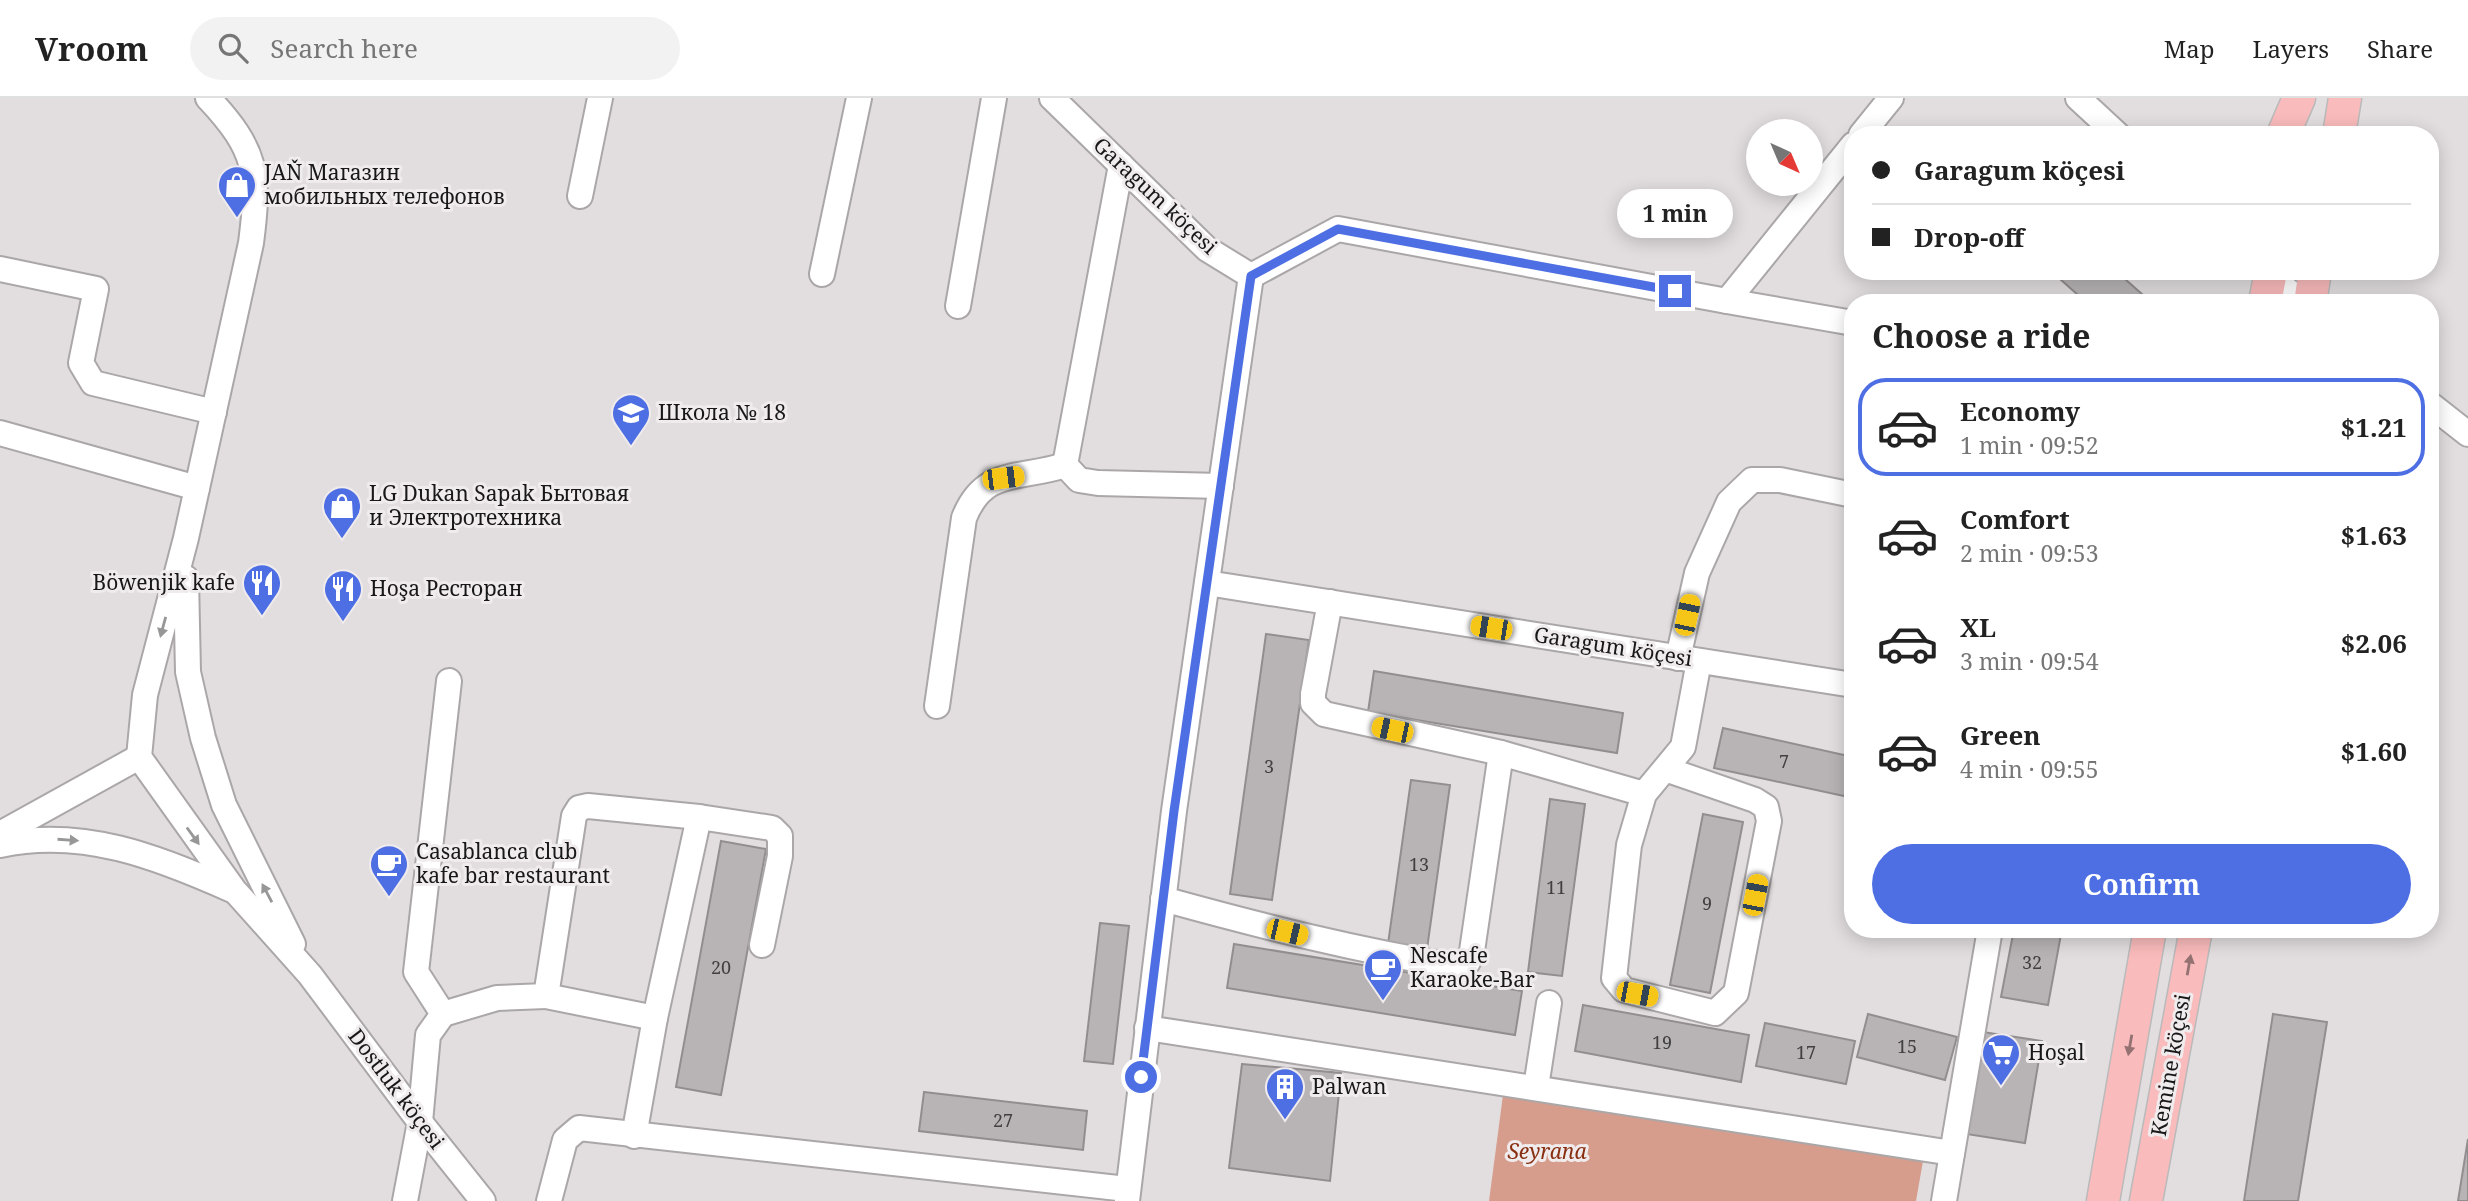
<!DOCTYPE html>
<html lang="en">
<head>
<meta charset="utf-8">
<style>
	body { margin:0; font-family:"Noto Serif",serif; background:#f2f2f2; color:#222; height:100vh; display:flex; flex-direction:column; font-size:26px; white-space:nowrap }
	* { box-sizing:border-box; margin:0 }
	p { font-size:23px; color:#767676 }
	.icon { flex:none; width:38px; height:38px; fill:none; stroke:currentColor; stroke-width:2; stroke-linecap:round; stroke-linejoin:round }
	.map { position:relative; flex:1; overflow:hidden }
	.details { position:absolute; left:1844px; top:196px; width:595px; height:644px; display:flex; flex-direction:column; background:#fff; border-radius:28px; box-shadow:0 4px 18px #0003 }
	.details>* { flex:none }
	.banner { position:absolute; left:1844px; top:28px; width:595px; height:154px; border-radius:28px; box-shadow:0 4px 18px #0003; display:grid; align-content:center; height:154px; padding:0 28px; background:#fff }
	.needle { width:46px; rotate:136deg }
	.tools { position:absolute; left:1746px; top:21px; display:grid; gap:14px }
	.tools a { display:grid; place-items:center; width:77px; height:77px; border-radius:50%; background:#fff; box-shadow:0 4px 18px #0003; font-size:35px }
	.end { position:absolute; width:32px; height:32px; margin:-16px; border:9px solid #4e6fe3; background:#fff; box-shadow:0 0 0 4px #fff }
	.from { border-radius:50% }
	.bubble { position:absolute; height:49px; border-radius:24px; background:#fff; box-shadow:0 4px 18px #0003; font-size:23px; font-weight:700; line-height:49px; text-align:center }
	.car { position:absolute; width:21px; height:42px; margin:-21px -10px; border-radius:9px; box-shadow:0 0 5px 2px #0007; background:linear-gradient(#f5c518 24%,#345 0 40%,#f5c518 0 76%,#345 0 86%,#f5c518 0) }
	.banner b { display:flex; align-items:center; gap:24px; height:66px; font-size:26px }
	.banner b+b { border-top:2px solid #e0e0e0 }
	.banner i { width:18px; height:18px; background:#222 }
	ul { padding:0; list-style:none }
	li { display:flex; align-items:center; gap:21px; height:98px; margin:0 14px 10px; padding:0 14px; border:4px solid transparent; border-radius:28px }
	li div { flex:1 }
	li b { display:block; font-size:26px }
	li em { font-style:normal; font-weight:700 }
	li.active { border-color:#4e6fe3 }
	li>.icon { width:63px; height:63px; stroke-width:1.5 }
	h2 { padding:0 28px; font-size:32px; line-height:84px }
	.button { display:flex; gap:14px; margin-top:auto; padding:14px 28px }
	.button a { flex:1; height:80px; border-radius:42px; background:#4e6fe3; color:#fff; font-size:28px; font-weight:700; line-height:80px; text-align:center }
	header { display:flex; align-items:center; gap:42px; box-sizing:border-box; height:98px; padding:0 35px; background:#fff; border-bottom:2px solid #e0e0e0 }
	header strong { font-size:33px }
	nav { display:flex; gap:38px; margin-inline-start:auto; font-size:24px }
	.search { width:490px; height:63px; background:#f2f2f2; display:flex; align-items:center; gap:18px; box-sizing:border-box; padding:0 24px; border-radius:38px; color:#767676; font-size:26px }
	.map>svg:first-child { display:block }
	.green { fill:#d69d8c }
	.building { fill:#b8b4b6; stroke:#928e90; stroke-width:2 }
	.lines { fill:none; stroke-linecap:round; stroke-linejoin:round }
	.minor-casing { stroke:#aba7a8; stroke-width:28 }
	.major-casing { stroke:#bababa; stroke-width:35 }
	.minor { stroke:#fff; stroke-width:24 }
	.major { stroke:#fabbbc; stroke-width:32 }
	.oneway { fill:#989797 }
	.oneway2 { fill:#957272 }
	.route { stroke:#4e6fe3; stroke-width:9 }
	.labels { text-anchor:middle; stroke-width:6; stroke-linejoin:round; paint-order:stroke }
	.number-label { font-size:18px; fill:#413f40 }
	.poi-label { font-size:21px; fill:#191818; stroke:#f0ebec; text-anchor:start }
	.street-label { font-size:21px; fill:#191818; stroke:#f0ebec }
	.park-label { font-size:21px; font-style:italic; fill:#892f11; stroke:#f0ebec }
</style>
</head>
<body>
<header>
<strong>Vroom</strong>
<div class="search"><svg class="icon" aria-label="search" viewBox="0 0 24 24"><circle cx="10" cy="10" r="6"/><path d="M15 15l6 6"/></svg>Search here</div>
<nav><a>Map</a><a>Layers</a><a>Share</a></nav>
</header>
<div class="map">
<svg width="2468" height="1103" viewBox="0 0 2468 1103">
	<rect width="100%" height="100%" fill="#e2dedf"/>
	<!-- green -->
	<path class="green" d="M 1503,997 L 1923,1063 L 1916,1103 L 1489,1103 Z"/>
	<!-- building -->
	<g class="building">
		<path d="M 2051,173 L 2116,173 L 2152,205 L 2087,205 Z"/>
		<path d="M 1266,536 L 1309,542 L 1272,802 L 1230,796 Z"/>
		<path d="M 1374,573 L 1623,615 L 1617,655 L 1368,614 Z"/>
		<path d="M 1723,630 L 1853,659 L 1853,700 L 1714,670 Z"/>
		<path d="M 1411,682 L 1450,687 L 1427,851 L 1388,846 Z"/>
		<path d="M 1550,701 L 1585,706 L 1562,878 L 1528,874 Z"/>
		<path d="M 1703,716 L 1743,724 L 1710,895 L 1670,887 Z"/>
		<path d="M 721,743 L 766,751 L 721,997 L 676,989 Z"/>
		<path d="M 1100,825 L 1129,828 L 1113,966 L 1084,963 Z"/>
		<path d="M 2014,831 L 2062,831 L 2048,907 L 2001,899 Z"/>
		<path d="M 1234,846 L 1522,893 L 1515,937 L 1227,890 Z"/>
		<path d="M 1583,907 L 1749,937 L 1741,984 L 1575,953 Z"/>
		<path d="M 1868,916 L 1957,939 L 1945,982 L 1857,959 Z"/>
		<path d="M 2273,916 L 2327,924 L 2298,1103 L 2244,1103 Z"/>
		<path d="M 1765,925 L 1855,943 L 1846,986 L 1756,968 Z"/>
		<path d="M 1976,933 L 2042,943 L 2025,1045 L 1960,1035 Z"/>
		<path d="M 1242,966 L 1341,975 L 1330,1083 L 1229,1070 Z"/>
		<path d="M 924,994 L 1087,1013 L 1083,1052 L 919,1033 Z"/>
		<path d="M 2468,1041 L 2468,1103 L 2458,1103 Z"/>
	</g>
	<g class="lines">
		<defs>
			<g id="minor">
				<path d="M 208,0 C 257,52 260,76 251,145 L 186,440 L 145,597 L 139,659 L 234,792 L 310,877 L 420,1024 L 483,1103"/>
				<path d="M 1052,0 L 1207,151 L 1251,178 L 1174,713 L 1127,1103"/>
				<path d="M 2078,0 L 2118,37"/>
				<path d="M 1861,37 L 1891,0"/>
				<path d="M 1121,67 L 1065,367 L 1079,382 L 1098,385 L 1221,388"/>
				<path d="M 580,98 L 600,0"/>
				<path d="M 0,171 L 96,191 L 81,265 L 93,285 L 214,314"/>
				<path d="M 2265,173 L 2302,205"/>
				<path d="M 822,176 L 859,0"/>
				<path d="M 1251,178 L 1338,131 L 1727,203 L 1853,47"/>
				<path d="M 1727,203 L 1853,225"/>
				<path d="M 958,208 L 994,0"/>
				<path d="M 2431,307 L 2468,336"/>
				<path d="M 0,335 L 197,390"/>
				<path d="M 186,480 L 188,574 L 203,640 L 224,707 L 293,846"/>
				<path d="M 1207,485 L 1853,587"/>
				<path d="M 1330,504 L 1313,596 L 1313,605 L 1324,616 L 1501,655 L 1644,696"/>
				<path d="M 1678,560 L 1697,475 L 1729,404 L 1752,382 L 1780,382 L 1853,397"/>
				<path d="M 937,608 L 964,420 C 984,369 1020,382 1065,367"/>
				<path d="M 1665,671 L 1755,702 L 1766,709 L 1769,723 L 1736,895 L 1715,915 L 1624,892 L 1614,880 L 1629,747 L 1644,696 L 1683,649 L 1699,563"/>
				<path d="M 0,736 L 139,659"/>
				<path d="M 0,747 C 82,729 158,759 232,792"/>
				<path d="M 1163,801 C 1261,828 1359,853 1460,869 L 1468,864 L 1472,853 L 1501,655"/>
				<path d="M 546,898 L 655,920"/>
				<path d="M 443,916 L 497,900 L 546,898 L 574,718 L 579,710 L 588,708 L 699,719 L 772,730 L 780,738 L 780,758 L 762,847"/>
				<path d="M 1147,930 L 1952,1055"/>
				<path d="M 1536,989 L 1549,905"/>
				<path d="M 634,1038 L 655,920 L 699,719"/>
				<path d="M 405,1103 L 420,1024 L 428,937 L 443,916 L 416,874 L 449,583"/>
				<path d="M 549,1103 L 565,1042 L 579,1030 L 1127,1091"/>
				<path d="M 1944,1103 L 1990,831"/>
			</g>
			<g id="major">
				<path d="M 2283,37 L 2299,0"/>
				<path d="M 2339,37 L 2345,0"/>
				<path d="M 2265,205 L 2271,173"/>
				<path d="M 2310,205 L 2315,173"/>
				<path d="M 2103,1103 L 2150,831"/>
				<path d="M 2146,1103 L 2196,831"/>
			</g>
		</defs>
		<!-- minor casing -->
		<use href="#minor" class="minor-casing"/>
		<!-- major casing -->
		<use href="#major" class="major-casing"/>
		<!-- minor -->
		<use href="#minor" class="minor"/>
		<!-- major -->
		<use href="#major" class="major"/>
	</g>
	<!-- one-way arrows -->
	<defs><path id="oneway-solid" d="M-6-.8H1V-3.2L6.5 0L1 3.2V.8H-6Z" transform="scale(1.75)"/></defs>
	<g class="oneway">
		<use href="#oneway-solid" transform="translate(163 529) rotate(105)"/>
		<use href="#oneway-solid" transform="translate(193 738) rotate(54)"/>
		<use href="#oneway-solid" transform="translate(68 742) rotate(4)"/>
		<use href="#oneway-solid" transform="translate(267 795) rotate(-118)"/>
	</g>
	<g class="oneway2">
		<use href="#oneway-solid" transform="translate(2189 867) rotate(-80)"/>
		<use href="#oneway-solid" transform="translate(2130 947) rotate(100)"/>
	</g>
	<g class="lines">
		<!-- route -->
		<path class="route" d="M 1141,979 L 1174,713 L 1251,178 L 1338,131 L 1675,193"/>
	</g>
	<!-- icons -->
	<defs>
		<symbol id="shop-pin" viewBox="-11 -11 22 30"><path d="M0 17L-7.5 6A9.5 9.5 0 1 1 7.5 6Z" fill="#4e6fe3" stroke="#f0ebec"/><path d="M-5-2.5h2.3a2.7 3.5 0 0 1 5.4 0H5L5.5 6h-11ZM-1.5-2.5h3a1.5 2.3 0 0 0-3 0Z" fill="#fff"/></symbol>
		<symbol id="school-pin" viewBox="-11 -11 22 30"><path d="M0 17L-7.5 6A9.5 9.5 0 1 1 7.5 6Z" fill="#4e6fe3" stroke="#f0ebec"/><path d="M0-5L7-2L0 1L-7-2ZM-4 1L0 2.5L4 1V4Q0 6-4 4Z" fill="#fff"/></symbol>
		<symbol id="restaurant-pin" viewBox="-11 -11 22 30"><path d="M0 17L-7.5 6A9.5 9.5 0 1 1 7.5 6Z" fill="#4e6fe3" stroke="#f0ebec"/><path d="M-5-6h1v4h1v-4h1v4h1v-4h1v5L-1.5 .5V6h-2V.5L-5-1ZM5-6V6H3V1.5H1.5Q1.5-4 5-6Z" fill="#fff"/></symbol>
		<symbol id="cafe-pin" viewBox="-11 -11 22 30"><path d="M0 17L-7.5 6A9.5 9.5 0 1 1 7.5 6Z" fill="#4e6fe3" stroke="#f0ebec"/><path d="M-5.5-4.5H6V0H3Q3 3.5 0 3.5H-2.5Q-5.5 3.5-5.5 0ZM3-3.2v2h1.7v-2ZM-6 4.5H4V6H-6Z" fill="#fff"/></symbol>
		<symbol id="supermarket-pin" viewBox="-11 -11 22 30"><path d="M0 17L-7.5 6A9.5 9.5 0 1 1 7.5 6Z" fill="#4e6fe3" stroke="#f0ebec"/><path d="M-6-5.5h2.5l.6 2H6L4.5 2H-2.5L-4.4-4H-6ZM-1.5 3.2a1.3 1.3 0 1 0 .1 0ZM3 3.2a1.3 1.3 0 1 0 .1 0Z" fill="#fff"/></symbol>
		<symbol id="building-pin" viewBox="-11 -11 22 30"><path d="M0 17L-7.5 6A9.5 9.5 0 1 1 7.5 6Z" fill="#4e6fe3" stroke="#f0ebec"/><path d="M-4-6H4V6H1V3H-1V6H-4ZM-2.5-4.3h1.7v1.8h-1.7ZM.8-4.3h1.7v1.8H.8ZM-2.5-1h1.7V.8h-1.7ZM.8-1h1.7V.8H.8Z" fill="#fff"/></symbol>
	</defs>
	<g fill-rule="evenodd">
		<use href="#shop-pin" x="215" y="65" width="44" height="60"/>
		<use href="#school-pin" x="609" y="293" width="44" height="60"/>
		<use href="#shop-pin" x="320" y="386" width="44" height="60"/>
		<use href="#restaurant-pin" x="240" y="463" width="44" height="60"/>
		<use href="#restaurant-pin" x="321" y="469" width="44" height="60"/>
		<use href="#cafe-pin" x="367" y="744" width="44" height="60"/>
		<use href="#cafe-pin" x="1361" y="848" width="44" height="60"/>
		<use href="#supermarket-pin" x="1979" y="933" width="44" height="60"/>
		<use href="#building-pin" x="1263" y="967" width="44" height="60"/>
	</g>
	<g class="labels">
		<!-- number labels -->
		<g class="number-label">
			<text x="1784" y="670">7</text>
			<text x="1269" y="675">3</text>
			<text x="1419" y="773">13</text>
			<text x="1556" y="796">11</text>
			<text x="1707" y="812">9</text>
			<text x="2032" y="871">32</text>
			<text x="721" y="876">20</text>
			<text x="1662" y="951">19</text>
			<text x="1907" y="955">15</text>
			<text x="1806" y="961">17</text>
			<text x="1003" y="1029">27</text>
		</g>
		<!-- poi labels -->
		<g class="poi-label">
			<text x="264" y="82">JAŇ Магазин<tspan x="264" dy="24">мобильных телефонов</tspan></text>
			<text x="658" y="322">Школа № 18</text>
			<text x="369" y="403">LG Dukan Sapak Бытовая<tspan x="369" dy="24">и Электротехника</tspan></text>
			<text x="235" y="492" text-anchor="end">Böwenjik kafe</text>
			<text x="370" y="498">Hoşa Ресторан</text>
			<text x="416" y="761">Casablanca club<tspan x="416" dy="24">kafe bar restaurant</tspan></text>
			<text x="1410" y="865">Nescafe<tspan x="1410" dy="24">Karaoke-Bar</tspan></text>
			<text x="2028" y="962">Hoşal</text>
			<text x="1312" y="996">Palwan</text>
		</g>
		<!-- street labels -->
		<g class="street-label">
			<text transform="translate(1155 98) rotate(43)" y="7">Garagum köçesi</text>
			<text transform="translate(1613 549) rotate(9)" y="7">Garagum köçesi</text>
			<text transform="translate(2171 967) rotate(-80)" y="7">Kemine köçesi</text>
			<text transform="translate(396 991) rotate(53)" y="7">Dostluk köçesi</text>
		</g>
		<!-- park labels -->
		<g class="park-label">
			<text x="1547" y="1061">Seyrana</text>
		</g>
	</g>
</svg>
<div class="tools">
<a><svg class="needle" viewBox="-14 -14 28 28"><path d="M0-13l5 13h-10z" fill="#e53935"/><path d="M0 13l5-13h-10z" fill="#767676"/></svg></a>
</div>
<i class="end from" style="left:1141px;top:979px"></i>
<i class="end" style="left:1675px;top:193px"></i>
<div class="bubble" style="left:1617px;top:91px;width:116px">1 min</div>
<i class="car" style="left:1003px;top:380px;rotate:83deg"></i>
<i class="car" style="left:1687px;top:517px;rotate:12deg"></i>
<i class="car" style="left:1491px;top:530px;rotate:279deg"></i>
<i class="car" style="left:1392px;top:632px;rotate:282deg"></i>
<i class="car" style="left:1755px;top:797px;rotate:11deg"></i>
<i class="car" style="left:1287px;top:834px;rotate:103deg"></i>
<i class="car" style="left:1637px;top:896px;rotate:101deg"></i>
<div class="banner">
<b><i class="from"></i>Garagum köçesi</b>
<b><i></i>Drop-off</b>
</div>
<section class="details">
<h2>Choose a ride</h2>
<ul>
<li class="active"><svg class="icon" aria-label="car" viewBox="0 0 24 24"><path d="M5 17H2v-5l4-1 3-4h7l3 4 3 1v5h-3M9 17h6M6 11h13"/><circle cx="7" cy="17" r="2"/><circle cx="17" cy="17" r="2"/></svg><div><b>Economy</b><p>1 min · 09:52</p></div><em>$1.21</em></li>
<li><svg class="icon" aria-label="car" viewBox="0 0 24 24"><path d="M5 17H2v-5l4-1 3-4h7l3 4 3 1v5h-3M9 17h6M6 11h13"/><circle cx="7" cy="17" r="2"/><circle cx="17" cy="17" r="2"/></svg><div><b>Comfort</b><p>2 min · 09:53</p></div><em>$1.63</em></li>
<li><svg class="icon" aria-label="car" viewBox="0 0 24 24"><path d="M5 17H2v-5l4-1 3-4h7l3 4 3 1v5h-3M9 17h6M6 11h13"/><circle cx="7" cy="17" r="2"/><circle cx="17" cy="17" r="2"/></svg><div><b>XL</b><p>3 min · 09:54</p></div><em>$2.06</em></li>
<li><svg class="icon" aria-label="car" viewBox="0 0 24 24"><path d="M5 17H2v-5l4-1 3-4h7l3 4 3 1v5h-3M9 17h6M6 11h13"/><circle cx="7" cy="17" r="2"/><circle cx="17" cy="17" r="2"/></svg><div><b>Green</b><p>4 min · 09:55</p></div><em>$1.60</em></li>
</ul>
<div class="button"><a>Confirm</a></div>
</section>
</div>
</body>
</html>
